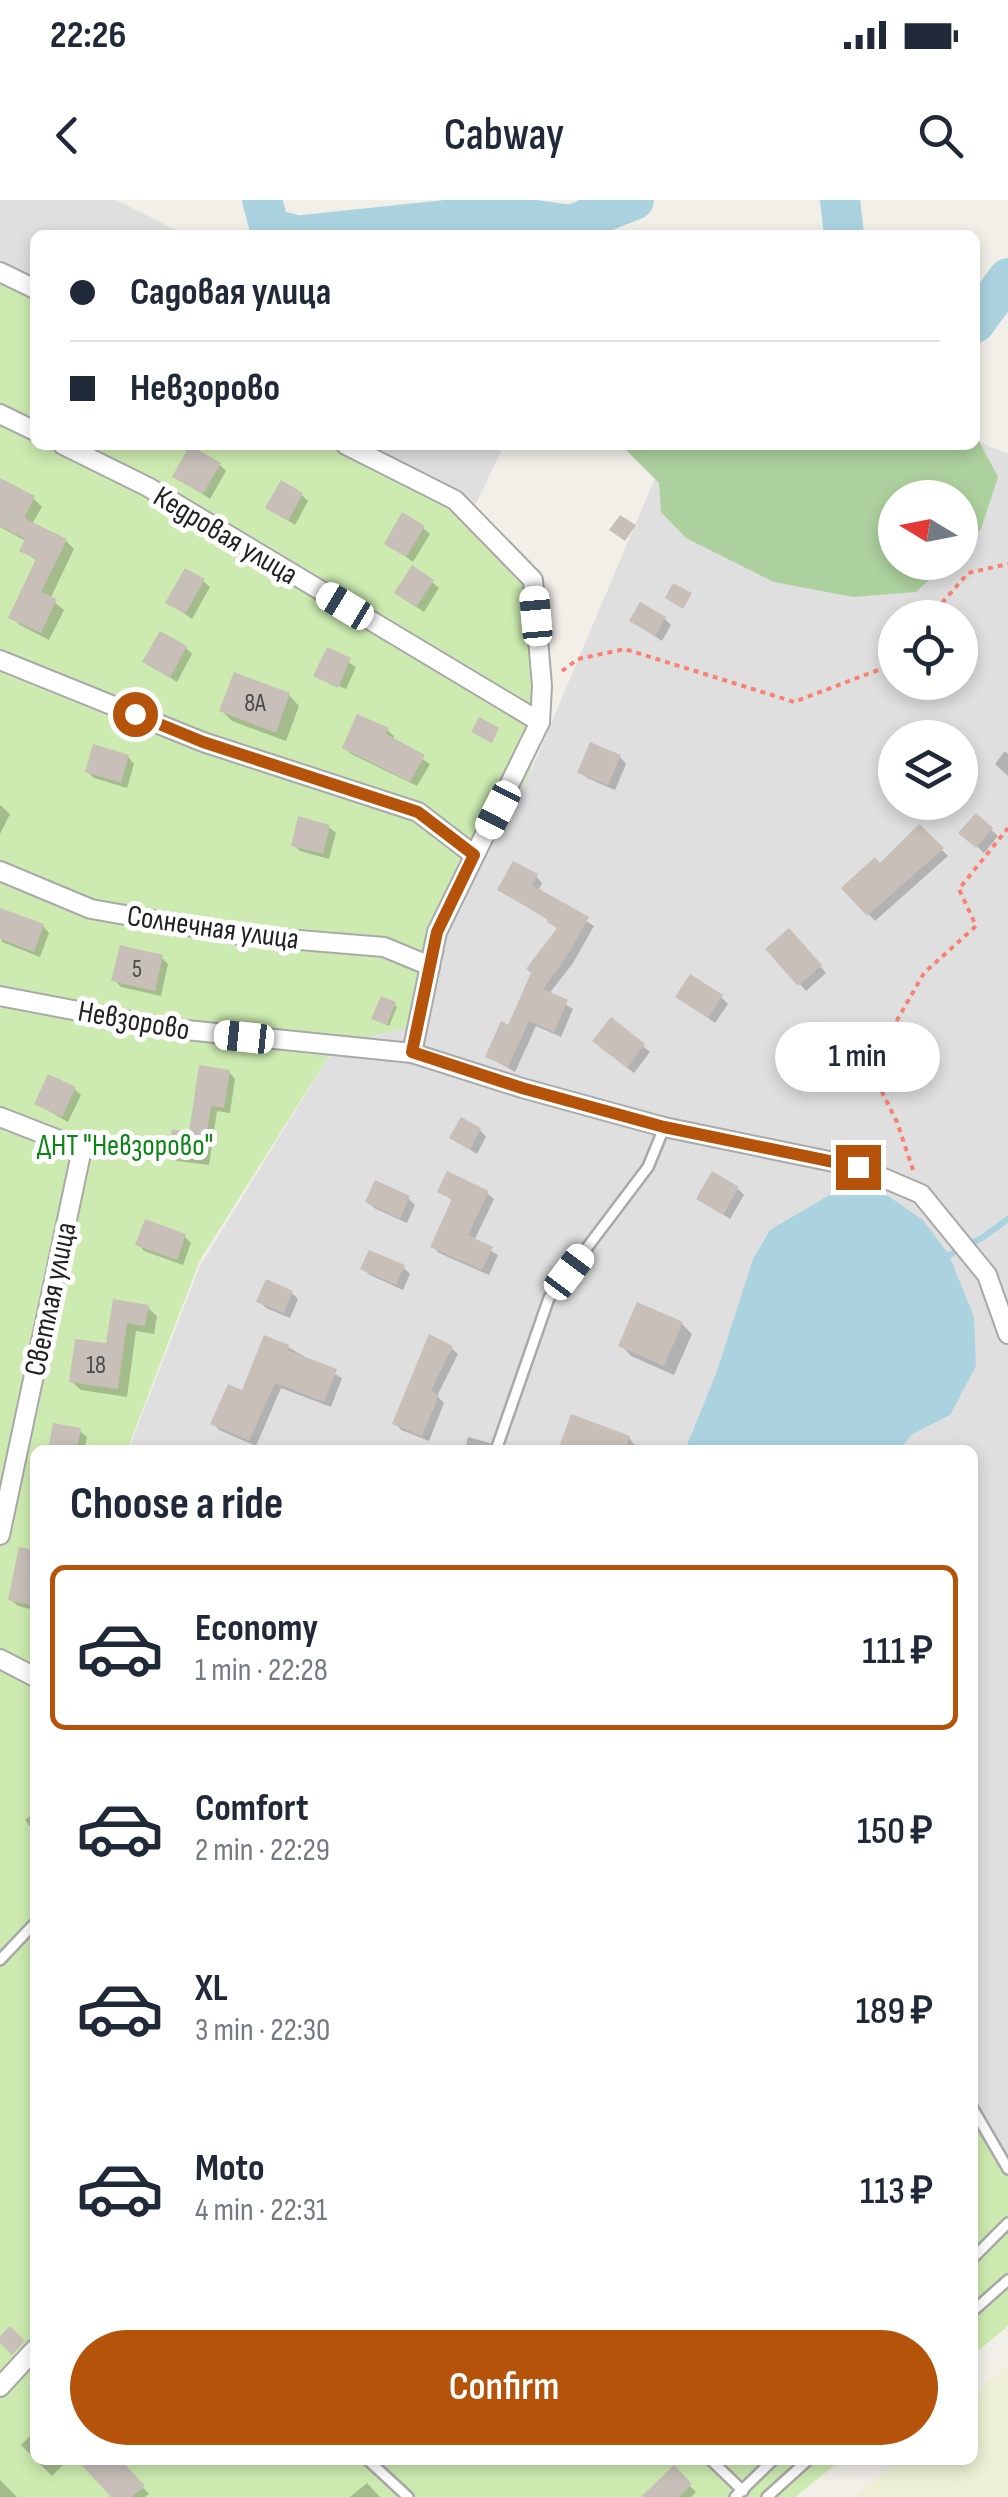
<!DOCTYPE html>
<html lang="en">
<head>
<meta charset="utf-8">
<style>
	body { margin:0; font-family:"Sofia Sans Condensed",sans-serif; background:#f6f6f7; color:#1f2937; height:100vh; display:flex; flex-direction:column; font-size:38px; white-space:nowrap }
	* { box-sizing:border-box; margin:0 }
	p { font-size:32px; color:#747a83 }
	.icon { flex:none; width:55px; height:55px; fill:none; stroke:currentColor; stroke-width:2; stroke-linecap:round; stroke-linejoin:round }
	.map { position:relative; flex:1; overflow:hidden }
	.details { position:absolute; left:30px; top:1245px; width:948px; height:1020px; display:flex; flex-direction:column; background:#fff; border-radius:15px; box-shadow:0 5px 15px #0003 }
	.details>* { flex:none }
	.hud { position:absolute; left:30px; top:30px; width:950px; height:220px; border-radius:15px; box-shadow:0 5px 15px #0003; display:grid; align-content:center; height:220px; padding:0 40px; background:#fff }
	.needle { width:65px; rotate:280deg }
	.fabs { position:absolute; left:878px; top:280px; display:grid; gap:20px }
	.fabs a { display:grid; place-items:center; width:100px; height:100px; border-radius:50%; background:#fff; box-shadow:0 5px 15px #0003; font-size:50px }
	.end { position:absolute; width:45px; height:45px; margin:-22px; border:12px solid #b45309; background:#fff; box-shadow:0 0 0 5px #fff }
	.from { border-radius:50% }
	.bubble { position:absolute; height:70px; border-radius:35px; background:#fff; box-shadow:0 5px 15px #0003; font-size:32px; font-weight:600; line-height:70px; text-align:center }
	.car { position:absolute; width:30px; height:60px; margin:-30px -15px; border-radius:12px; box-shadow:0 0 8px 2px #0007; background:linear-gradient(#fff 24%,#345 0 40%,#fff 0 76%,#345 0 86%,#fff 0) }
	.hud b { display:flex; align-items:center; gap:35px; height:95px; font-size:38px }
	.hud b+b { border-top:2px solid #e0e1e3 }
	.hud i { width:25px; height:25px; background:#1f2937 }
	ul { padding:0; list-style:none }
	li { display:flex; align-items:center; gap:30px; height:165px; margin:0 20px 15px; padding:0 20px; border:5px solid transparent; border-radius:15px }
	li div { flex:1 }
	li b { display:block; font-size:38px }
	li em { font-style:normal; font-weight:600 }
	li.active { border-color:#b45309 }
	li>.icon { width:90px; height:90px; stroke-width:1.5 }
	h2 { padding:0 40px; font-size:45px; line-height:120px }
	.primary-button { display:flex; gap:20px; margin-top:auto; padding:20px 40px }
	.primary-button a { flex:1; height:115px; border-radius:60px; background:#b45309; color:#fff; font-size:40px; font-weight:600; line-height:115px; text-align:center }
	.status { display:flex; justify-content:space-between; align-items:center; height:70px; padding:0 50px; background:#fff; direction:ltr }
	.status svg { height:28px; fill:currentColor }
	header { display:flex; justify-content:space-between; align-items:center; height:130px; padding:0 40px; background:#fff; font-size:45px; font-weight:600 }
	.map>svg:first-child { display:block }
	.residential { fill:#e0dfdf; fill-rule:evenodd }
	.farmland { fill:#eef0d5 }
	.grass { fill:#cdebb0 }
	.forest { fill:#add19e }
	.water { fill:#aad3df }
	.shadow { fill:#0003 }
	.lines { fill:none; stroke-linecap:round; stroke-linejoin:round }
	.stream { stroke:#aad3df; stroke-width:6 }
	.river { stroke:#aad3df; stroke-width:40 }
	.building { fill:#c7bfb8 }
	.lane-casing { stroke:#a9a9a9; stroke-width:14 }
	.street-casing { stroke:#a9a9a9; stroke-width:22 }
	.path { stroke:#fa8072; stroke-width:4; stroke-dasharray:5 5; stroke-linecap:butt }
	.lane { stroke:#fff; stroke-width:9 }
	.street { stroke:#fff; stroke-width:18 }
	.route { stroke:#b45309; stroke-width:12 }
	.labels { text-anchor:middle; stroke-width:10; stroke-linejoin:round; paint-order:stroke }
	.number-label { font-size:25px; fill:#4b4948 }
	.street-label { font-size:30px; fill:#222; stroke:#fff }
	.park-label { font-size:30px; fill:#0c8416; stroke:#fff }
</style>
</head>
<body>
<div class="status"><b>22:26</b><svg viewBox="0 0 49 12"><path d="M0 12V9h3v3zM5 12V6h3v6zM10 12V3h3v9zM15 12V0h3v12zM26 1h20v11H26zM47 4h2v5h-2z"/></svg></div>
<header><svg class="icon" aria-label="back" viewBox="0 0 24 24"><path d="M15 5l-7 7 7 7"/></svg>Cabway<svg class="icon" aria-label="search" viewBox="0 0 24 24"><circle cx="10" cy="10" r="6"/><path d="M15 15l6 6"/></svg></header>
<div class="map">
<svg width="1008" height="2297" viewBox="0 0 1008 2297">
	<rect width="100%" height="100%" fill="#f2efe9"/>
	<!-- residential -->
	<g class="residential">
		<path d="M 0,0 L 116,0 L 186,35 L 35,35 L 35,78 L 0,60 Z"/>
		<path d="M 975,240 L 1008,254 L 1008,1961 L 973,1907 L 972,1250 L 128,1250 L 200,1066 L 337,843 L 440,711 L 530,573 L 669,245 L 975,245 ZM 895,298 L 960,298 L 960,362 L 895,362 ZM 895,418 L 960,418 L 960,482 L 895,482 ZM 895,538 L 960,538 L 960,602 L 895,602 Z"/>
		<path d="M 361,245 L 504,245 L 476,304 Z"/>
	</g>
	<!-- farmland -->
	<path class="farmland" d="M 1008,2164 L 1008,2297 L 855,2297 L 898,2260 L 972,2260 L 973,2195 Z"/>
	<!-- grass -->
	<g class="grass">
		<path d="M 0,64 L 35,81 L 35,245 L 356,245 L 444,290 L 539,399 L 550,489 L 530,573 L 440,711 L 406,828 L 337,843 L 200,1060 L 127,1250 L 35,1250 L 35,2260 L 841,2260 L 795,2297 L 0,2297 Z"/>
		<path d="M 972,1907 L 1008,1961 L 1008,2126 L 973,2155 Z"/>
	</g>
	<!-- forest -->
	<path class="forest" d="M 975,234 L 998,277 L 981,329 L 960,349 L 960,298 L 895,298 L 895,362 L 947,363 L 916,392 L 853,397 L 774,382 L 686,338 L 661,312 L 659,283 L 621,245 L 975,245 Z"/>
	<!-- water -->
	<path class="water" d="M 862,988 L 888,996 L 923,1020 L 949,1055 L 974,1117 L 976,1166 L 950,1215 L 911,1235 L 899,1250 L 685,1250 L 716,1174 L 753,1059 L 770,1030 L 828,996 Z"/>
	<!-- shadow -->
	<g class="shadow">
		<path d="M 220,265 L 226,271 L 210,299 L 175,276 Z"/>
		<path d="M 0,281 L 33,298 L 42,307 L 32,324 L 66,341 L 74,349 L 50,399 L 64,410 L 49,440 L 20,425 L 11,417 L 38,362 L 22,350 L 26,341 L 0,327 Z"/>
		<path d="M 302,295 L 308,301 L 295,325 L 268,308 Z"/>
		<path d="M 423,328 L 430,334 L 413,362 L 387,343 Z"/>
		<path d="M 203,381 L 210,387 L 192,419 L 168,402 Z"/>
		<path d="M 432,382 L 439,388 L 424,412 L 404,399 Z"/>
		<path d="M 665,419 L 671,425 L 662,441 L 632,421 Z"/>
		<path d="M 186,448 L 192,454 L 177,482 L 145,462 Z"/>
		<path d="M 328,450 L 356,467 L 346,489 L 316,476 Z"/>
		<path d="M 289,495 L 299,506 L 286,541 L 232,521 L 221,510 Z"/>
		<path d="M 387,530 L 394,536 L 392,540 L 430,564 L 417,586 L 351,554 L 345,547 Z"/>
		<path d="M 1005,551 L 1008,554 L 1008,576 L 995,564 Z"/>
		<path d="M 128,557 L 134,564 L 127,588 L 94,578 L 87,571 Z"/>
		<path d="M 620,557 L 626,564 L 615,590 L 587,578 L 580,572 Z"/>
		<path d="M 0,605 L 10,614 L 0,634 Z"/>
		<path d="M 976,616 L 998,636 L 984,653 L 962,632 Z"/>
		<path d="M 329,627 L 336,633 L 329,659 L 300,651 L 293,645 Z"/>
		<path d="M 919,627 L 948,656 L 875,721 L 845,688 L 881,667 Z"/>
		<path d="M 536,676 L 542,683 L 538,691 L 594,726 L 573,763 L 549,794 L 573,809 L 561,837 L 536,826 L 515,872 L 488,856 L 509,828 L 559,730 L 550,721 L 500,690 Z"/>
		<path d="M 0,724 L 43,726 L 49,733 L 40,757 L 2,742 Z"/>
		<path d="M 795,737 L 826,773 L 806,791 L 769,749 Z"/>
		<path d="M 162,758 L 168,764 L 161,796 L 121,787 L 114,780 Z"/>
		<path d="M 678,797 L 721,797 L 728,804 L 715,823 Z"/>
		<path d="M 395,805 L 397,807 L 389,826 L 377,820 Z"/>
		<path d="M 611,820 L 650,852 L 634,873 L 601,847 Z"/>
		<path d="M 229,872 L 235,879 L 230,913 L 217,911 L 209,965 L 177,961 L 171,954 L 192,935 Z"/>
		<path d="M 74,889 L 81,895 L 68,922 L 37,904 Z"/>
		<path d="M 480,930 L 486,937 L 477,954 L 452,938 Z"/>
		<path d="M 738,989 L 744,995 L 730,1019 L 699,999 Z"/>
		<path d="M 440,991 L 487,993 L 494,999 L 474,1041 L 498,1055 L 489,1075 L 439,1053 L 433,1046 L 453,1001 Z"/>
		<path d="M 409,999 L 415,1005 L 407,1023 L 374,1008 L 368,1002 Z"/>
		<path d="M 185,1037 L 191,1043 L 183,1065 L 144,1051 L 138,1044 Z"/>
		<path d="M 403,1067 L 410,1074 L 403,1090 L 370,1075 L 363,1069 Z"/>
		<path d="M 292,1093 L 298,1099 L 290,1118 L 266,1108 L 259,1101 Z"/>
		<path d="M 115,1102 L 147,1107 L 157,1116 L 154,1134 L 136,1131 L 127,1197 L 81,1190 L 71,1181 L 108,1146 Z"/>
		<path d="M 682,1124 L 692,1134 L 674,1175 L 631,1156 L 621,1145 Z"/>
		<path d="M 288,1147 L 342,1178 L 331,1207 L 281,1188 L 256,1246 L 219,1230 L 213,1223 Z"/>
		<path d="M 451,1148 L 458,1154 L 437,1196 L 444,1203 L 429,1241 L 401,1230 L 395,1223 Z"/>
		<path d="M 80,1231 L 87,1237 L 84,1250 L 50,1250 Z"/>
		<path d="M 468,1237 L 490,1243 L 496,1250 L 465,1250 Z"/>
		<path d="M 629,1238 L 639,1250 L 561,1250 Z"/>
		<path d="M 35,1353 L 35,1410 L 18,1406 L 11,1400 Z"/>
		<path d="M 35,1612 L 35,1633 L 25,1620 Z"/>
		<path d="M 35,2231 L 35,2259 L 21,2245 Z"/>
		<path d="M 36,2260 L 68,2260 L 52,2276 Z"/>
		<path d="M 104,2260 L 118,2260 L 149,2294 L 145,2297 L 114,2297 Z"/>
		<path d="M 673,2269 L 696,2292 L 691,2297 L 658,2297 Z"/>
		<path d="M 0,2280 L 17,2297 L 0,2297 Z"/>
		<path d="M 367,2283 L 380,2297 L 350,2297 Z"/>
	</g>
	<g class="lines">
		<!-- stream -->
		<path class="stream" d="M 949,1055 L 982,1038 L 1008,1019"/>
		<!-- river -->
		<g class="river">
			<path d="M 262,0 L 270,29 L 297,35"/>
			<path d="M 840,0 L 844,35"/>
			<path d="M 304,35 L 455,19 L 536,20 L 571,25 L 634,0"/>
			<path d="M 975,123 L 1008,78"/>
		</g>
	</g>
	<!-- building -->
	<g class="building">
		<path d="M 190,245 L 221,263 L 203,294 L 172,277 Z"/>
		<path d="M 0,278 L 35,296 L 24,318 L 67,339 L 41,392 L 57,399 L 41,433 L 8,418 L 36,359 L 19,351 L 25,339 L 0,326 Z"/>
		<path d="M 281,280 L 303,293 L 288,321 L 265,308 Z"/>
		<path d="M 402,312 L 425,326 L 406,357 L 384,344 Z"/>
		<path d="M 620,315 L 636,325 L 625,341 L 609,330 Z"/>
		<path d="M 412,365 L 434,380 L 416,407 L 394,393 Z"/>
		<path d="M 185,368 L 205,379 L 185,414 L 165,403 Z"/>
		<path d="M 673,383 L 692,393 L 683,409 L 665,398 Z"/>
		<path d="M 640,402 L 666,417 L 655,436 L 629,421 Z"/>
		<path d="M 160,431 L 187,446 L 170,478 L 142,462 Z"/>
		<path d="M 327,447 L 351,458 L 338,488 L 313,476 Z"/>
		<path d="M 234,472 L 290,493 L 276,533 L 219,511 Z"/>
		<path d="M 357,514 L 389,528 L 386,534 L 425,555 L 410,582 L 342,548 Z"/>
		<path d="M 479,517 L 499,528 L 492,543 L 471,532 Z"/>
		<path d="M 590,542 L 621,555 L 608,585 L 577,573 Z"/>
		<path d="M 93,544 L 129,555 L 121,583 L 85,572 Z"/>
		<path d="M 976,613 L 993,628 L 976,648 L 958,633 Z"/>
		<path d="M 298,616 L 330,625 L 323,654 L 291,646 Z"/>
		<path d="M 919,624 L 944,648 L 867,716 L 841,688 L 875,657 L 880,663 Z"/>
		<path d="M 513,661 L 538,674 L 532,685 L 589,717 L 567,756 L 543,789 L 568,800 L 554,832 L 529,821 L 508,867 L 485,857 L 501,821 L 508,825 L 531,773 L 526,769 L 557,728 L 547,722 L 548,719 L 497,690 Z"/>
		<path d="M 0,708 L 44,724 L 34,752 L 0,739 Z"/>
		<path d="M 789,728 L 822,765 L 798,786 L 765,749 Z"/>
		<path d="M 120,745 L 163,755 L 155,791 L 111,781 Z"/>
		<path d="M 690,774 L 723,795 L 708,818 L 675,797 Z"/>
		<path d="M 381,796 L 396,802 L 387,825 L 371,819 Z"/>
		<path d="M 611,817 L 645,844 L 627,868 L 592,841 Z"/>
		<path d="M 199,865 L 230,870 L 224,908 L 211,906 L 203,960 L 168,955 L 172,929 L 189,932 Z"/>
		<path d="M 48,874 L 76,887 L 62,917 L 34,904 Z"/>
		<path d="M 461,917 L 481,928 L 470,950 L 449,938 Z"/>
		<path d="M 447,971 L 489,991 L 468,1035 L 493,1047 L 482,1070 L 430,1047 L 452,999 L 437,992 Z"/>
		<path d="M 712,971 L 739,987 L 723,1015 L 696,999 Z"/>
		<path d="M 375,980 L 410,996 L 400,1019 L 365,1002 Z"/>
		<path d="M 145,1019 L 186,1034 L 177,1060 L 135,1045 Z"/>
		<path d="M 369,1050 L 405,1065 L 396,1085 L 360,1069 Z"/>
		<path d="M 266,1079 L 293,1091 L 284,1113 L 256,1102 Z"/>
		<path d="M 113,1099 L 149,1105 L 145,1126 L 127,1123 L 118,1189 L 69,1182 L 75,1139 L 106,1143 Z"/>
		<path d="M 637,1102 L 683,1122 L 664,1166 L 618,1146 Z"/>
		<path d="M 429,1134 L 453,1146 L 431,1191 L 439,1195 L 422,1236 L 392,1224 Z"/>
		<path d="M 264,1135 L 289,1145 L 287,1150 L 337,1169 L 324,1202 L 275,1183 L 249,1241 L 210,1224 L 228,1184 L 242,1190 Z"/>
		<path d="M 571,1214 L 630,1236 L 625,1250 L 558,1250 Z"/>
		<path d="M 53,1223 L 81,1228 L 77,1250 L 48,1250 Z"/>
		<path d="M 19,1347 L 35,1350 L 35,1406 L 8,1400 Z"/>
		<path d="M 10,2126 L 25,2141 L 12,2155 L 0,2143 L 0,2136 Z"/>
		<path d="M 77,2260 L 121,2260 L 145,2286 L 132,2297 L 111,2297 Z"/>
		<path d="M 674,2265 L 692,2284 L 679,2297 L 641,2297 Z"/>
	</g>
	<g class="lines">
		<defs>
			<g id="lane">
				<path d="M 496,1250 L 549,1098 L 648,967 L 664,928"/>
				<path d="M 0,1760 L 35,1723"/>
				<path d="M 972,1907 L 1008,1969"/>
				<path d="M 972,2059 L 1008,2023"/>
				<path d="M 972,2112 L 1008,2080"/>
				<path d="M 368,2260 L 408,2297"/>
				<path d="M 711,2260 L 743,2291"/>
				<path d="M 735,2297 L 773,2260"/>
				<path d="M 767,2297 L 808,2260"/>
			</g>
			<g id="street">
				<path d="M 0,72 L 35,89"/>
				<path d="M 0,214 L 35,231"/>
				<path d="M 63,245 L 148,287 L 540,522"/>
				<path d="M 346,245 L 455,300 L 533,380 L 542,486 L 540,522 L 437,732 L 412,853"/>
				<path d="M 0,460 L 203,542 L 418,612 L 474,655"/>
				<path d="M 0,671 L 91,709 L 239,735 L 384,747 L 430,766"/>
				<path d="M 0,796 L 167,828 L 412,853 L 522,888 L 664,927 L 858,967 L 921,994 L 987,1075 L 1008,1134"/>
				<path d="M 0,917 L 82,949 L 0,1335"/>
				<path d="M 0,1459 L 35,1477"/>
				<path d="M 0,2187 L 35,2149"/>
			</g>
		</defs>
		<!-- lane casing -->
		<use href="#lane" class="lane-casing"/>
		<!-- street casing -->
		<use href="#street" class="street-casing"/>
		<!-- path -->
		<g class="path">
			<path d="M 929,418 L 968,373 L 1008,364"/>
			<path d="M 562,471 L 578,459 L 625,449 L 794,502 L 886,467 L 895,457"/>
			<path d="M 913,970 L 897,922 L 880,888 L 880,850 L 924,773 L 976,726 L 959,689 L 1008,628"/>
		</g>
		<!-- lane -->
		<use href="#lane" class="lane"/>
		<!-- street -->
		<use href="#street" class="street"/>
	</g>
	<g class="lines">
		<!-- route -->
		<path class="route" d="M 135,514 L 203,542 L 418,612 L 474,655 L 437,732 L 412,852 L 522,888 L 664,927 L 858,967"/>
	</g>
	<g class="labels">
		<!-- number labels -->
		<g class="number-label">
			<text x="255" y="511">8А</text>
			<text x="137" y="777">5</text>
			<text x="96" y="1173">18</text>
		</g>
		<!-- street labels -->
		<g class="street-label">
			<text transform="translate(226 335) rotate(31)" y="10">Кедровая улица</text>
			<text transform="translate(213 727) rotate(8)" y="10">Солнечная улица</text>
			<text transform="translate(134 820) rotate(10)" y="10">Невзорово</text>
			<text transform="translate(50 1099) rotate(-78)" y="10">Светлая улица</text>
		</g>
		<!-- park labels -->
		<g class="park-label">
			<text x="125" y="955">ДНТ "Невзорово"</text>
		</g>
	</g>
</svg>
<div class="fabs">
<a><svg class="needle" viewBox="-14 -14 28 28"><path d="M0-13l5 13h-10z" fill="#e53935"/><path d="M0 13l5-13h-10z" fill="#747a83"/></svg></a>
<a><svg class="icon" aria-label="locate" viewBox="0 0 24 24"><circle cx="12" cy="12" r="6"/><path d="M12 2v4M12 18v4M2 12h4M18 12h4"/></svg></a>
<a><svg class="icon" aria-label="layers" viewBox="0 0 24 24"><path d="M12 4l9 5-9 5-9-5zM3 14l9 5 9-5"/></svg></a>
</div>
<i class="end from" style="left:135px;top:514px"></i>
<i class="end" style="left:858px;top:967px"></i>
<div class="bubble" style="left:775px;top:822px;width:165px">1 min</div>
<i class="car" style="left:345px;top:406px;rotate:301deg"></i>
<i class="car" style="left:536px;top:416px;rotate:355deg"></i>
<i class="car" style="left:498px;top:610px;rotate:207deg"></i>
<i class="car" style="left:244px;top:837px;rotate:276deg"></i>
<i class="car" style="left:569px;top:1072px;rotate:37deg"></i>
<div class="hud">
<b><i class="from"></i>Садовая улица</b>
<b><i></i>Невзорово</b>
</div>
<section class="details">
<h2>Choose a ride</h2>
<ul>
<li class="active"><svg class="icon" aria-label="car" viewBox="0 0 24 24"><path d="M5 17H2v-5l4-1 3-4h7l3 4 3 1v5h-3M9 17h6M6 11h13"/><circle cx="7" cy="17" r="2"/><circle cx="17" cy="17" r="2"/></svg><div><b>Economy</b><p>1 min · 22:28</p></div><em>111 ₽</em></li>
<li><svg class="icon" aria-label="car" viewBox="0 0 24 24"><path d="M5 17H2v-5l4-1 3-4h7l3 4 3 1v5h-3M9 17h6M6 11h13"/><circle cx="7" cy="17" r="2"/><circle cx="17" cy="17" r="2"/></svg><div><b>Comfort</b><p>2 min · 22:29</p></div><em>150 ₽</em></li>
<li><svg class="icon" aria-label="car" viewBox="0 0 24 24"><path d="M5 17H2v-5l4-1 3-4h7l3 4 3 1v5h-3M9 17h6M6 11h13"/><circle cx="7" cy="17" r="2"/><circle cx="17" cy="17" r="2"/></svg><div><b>XL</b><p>3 min · 22:30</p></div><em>189 ₽</em></li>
<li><svg class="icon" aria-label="car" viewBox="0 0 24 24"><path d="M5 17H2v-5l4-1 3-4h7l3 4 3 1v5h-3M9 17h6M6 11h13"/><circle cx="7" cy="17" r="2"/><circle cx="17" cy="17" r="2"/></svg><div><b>Moto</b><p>4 min · 22:31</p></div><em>113 ₽</em></li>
</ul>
<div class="primary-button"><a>Confirm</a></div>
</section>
</div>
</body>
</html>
